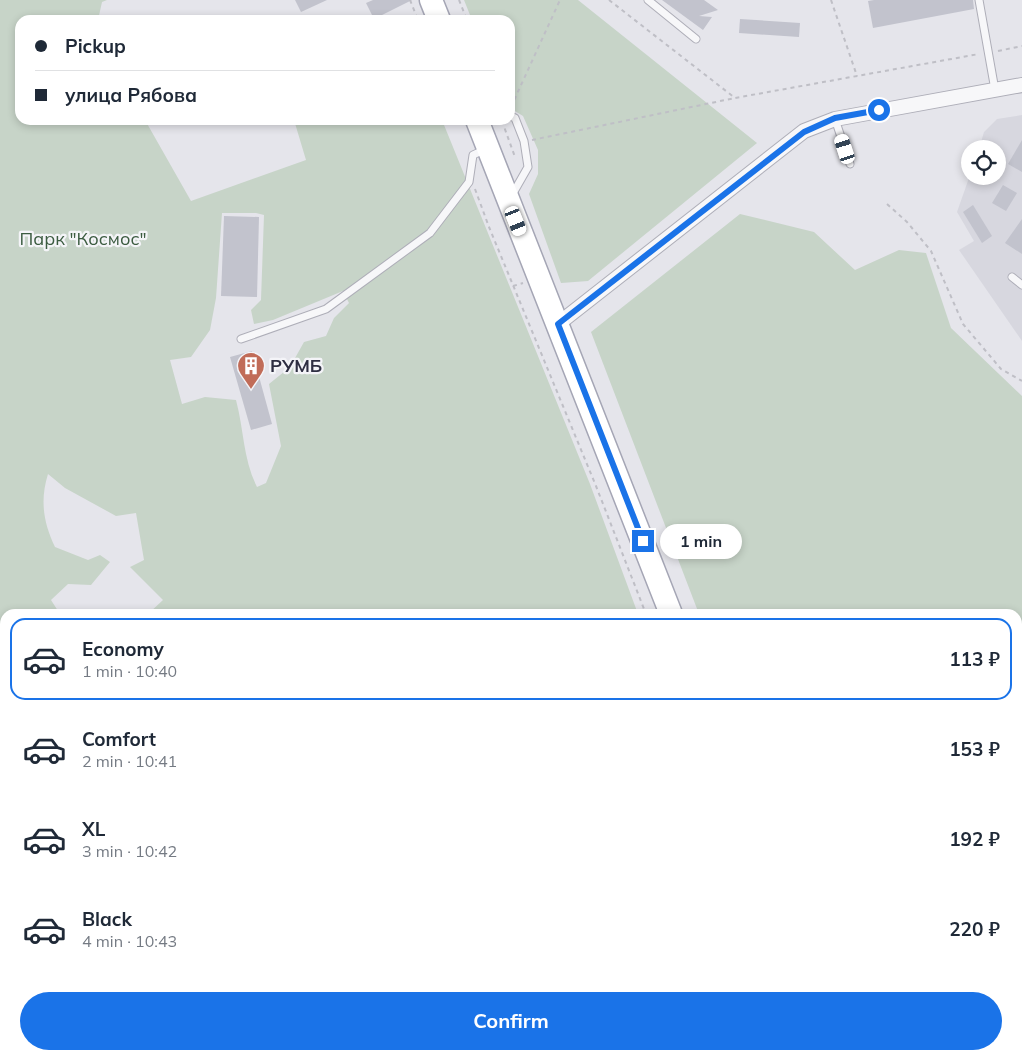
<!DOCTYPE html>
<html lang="en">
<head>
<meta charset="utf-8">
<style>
	body { margin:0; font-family:Mulish,sans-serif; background:#f2f2f3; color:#1f2937; height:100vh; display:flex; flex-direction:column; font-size:19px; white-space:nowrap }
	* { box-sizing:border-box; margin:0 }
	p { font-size:16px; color:#747a83 }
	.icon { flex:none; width:28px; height:28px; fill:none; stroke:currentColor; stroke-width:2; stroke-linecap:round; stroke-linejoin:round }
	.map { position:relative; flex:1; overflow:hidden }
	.sheet { position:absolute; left:0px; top:609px; width:1022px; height:451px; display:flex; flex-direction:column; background:#fff; border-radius:15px 15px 0 0; box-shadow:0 2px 8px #0003 }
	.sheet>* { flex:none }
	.top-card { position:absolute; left:15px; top:15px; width:500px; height:110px; border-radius:15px; box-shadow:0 2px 8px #0003; display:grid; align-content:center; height:110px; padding:0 20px; background:#fff }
	.fabs { position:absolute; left:961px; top:140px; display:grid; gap:10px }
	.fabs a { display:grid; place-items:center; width:45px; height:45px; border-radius:50%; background:#fff; box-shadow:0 2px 8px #0003; font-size:25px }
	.end { position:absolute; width:22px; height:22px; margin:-11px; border:6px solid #1a73e8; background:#fff; box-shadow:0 0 0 2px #fff }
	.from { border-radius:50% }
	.bubble { position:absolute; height:35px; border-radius:18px; background:#fff; box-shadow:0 2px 8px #0003; font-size:16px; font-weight:700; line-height:35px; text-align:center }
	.car { position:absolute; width:15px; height:30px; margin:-15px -8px; border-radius:6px; box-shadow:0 0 4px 1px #0007; background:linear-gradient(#fff 24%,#345 0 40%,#fff 0 76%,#345 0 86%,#fff 0) }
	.top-card b { display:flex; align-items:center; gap:18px; height:48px; font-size:19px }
	.top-card b+b { border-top:1px solid #e0e1e3 }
	.top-card i { width:12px; height:12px; background:#1f2937 }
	ul { padding:9px 0 0; list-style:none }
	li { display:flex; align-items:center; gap:15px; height:82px; margin:0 10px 8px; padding:0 10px; border:2px solid transparent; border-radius:15px }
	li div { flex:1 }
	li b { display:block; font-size:19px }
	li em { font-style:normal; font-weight:700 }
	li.current { border-color:#1a73e8 }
	li>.icon { width:45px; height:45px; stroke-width:1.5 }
	.button { display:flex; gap:10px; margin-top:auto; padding:10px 20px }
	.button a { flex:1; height:58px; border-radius:30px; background:#1a73e8; color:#fff; font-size:20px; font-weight:700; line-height:58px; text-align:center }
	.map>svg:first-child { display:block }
	.built { fill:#d7d7df }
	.green { fill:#c7d4c8; fill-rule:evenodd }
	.building { fill:#c2c3cd }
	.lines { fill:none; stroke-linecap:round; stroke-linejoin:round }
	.lane-casing { stroke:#aeaeb8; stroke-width:9 }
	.street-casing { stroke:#aeaeb8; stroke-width:16 }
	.primary-casing { stroke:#a5a6b5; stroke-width:25 }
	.path { stroke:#bfbfc6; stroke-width:2; stroke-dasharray:4 4; stroke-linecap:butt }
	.lane { stroke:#f7f7f9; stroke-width:7 }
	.street { stroke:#f7f7f9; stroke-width:14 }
	.primary { stroke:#fff; stroke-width:22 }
	.route { stroke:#1a73e8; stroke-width:6 }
	.labels { text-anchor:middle; stroke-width:4.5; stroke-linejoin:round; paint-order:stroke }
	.park-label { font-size:18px; fill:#3c5c41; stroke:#f4f4f8 }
	.poi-label { font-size:18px; font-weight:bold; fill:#2e2e42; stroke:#f4f4f8; text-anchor:start }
</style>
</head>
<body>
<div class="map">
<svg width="1022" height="1059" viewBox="0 0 1022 1059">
	<rect width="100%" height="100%" fill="#e5e5eb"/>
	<!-- built -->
	<g class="built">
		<path d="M 1022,115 L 1022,341 L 959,250 L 974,241 L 957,212 L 970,175 L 970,176 L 998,176 L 998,149 L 979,149 L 984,132 L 997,119 Z"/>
		<path d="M 0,731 L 5,733 L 5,1013 L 0,1010 Z"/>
		<path d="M 103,1055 L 588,1055 L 594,1059 L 109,1059 Z"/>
	</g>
	<!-- green -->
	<g class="green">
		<path d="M 0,0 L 107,0 L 102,2 L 98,20 L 20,20 L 20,120 L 145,120 L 191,201 L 306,160 L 294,120 L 442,120 L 590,484 L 638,614 L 148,614 L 163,600 L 130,567 L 144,560 L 136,513 L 116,516 L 65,488 L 48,474 C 40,500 43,522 55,547 L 88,560 L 100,555 L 110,562 L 91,585 L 68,584 L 51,600 L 60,614 L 5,614 L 5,711 L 0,708 ZM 222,213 L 256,213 L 264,215 L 261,300 L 251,310 L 254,324 L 273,320 L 343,291 L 349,303 L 334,318 L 326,336 L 304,342 L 290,367 L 269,384 L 281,446 L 266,483 L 257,487 C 243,459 244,430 236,400 L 205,397 L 182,404 L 170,360 L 191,357 L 210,330 L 216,298 Z"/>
		<path d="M 464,0 L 578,0 L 757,143 L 588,281 L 561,283 L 529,194 L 538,174 L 538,150 L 523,116 L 510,108 L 510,20 L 472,20 Z"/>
		<path d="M 740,214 L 814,232 L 855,270 L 899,250 L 926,253 L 951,328 L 1022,396 L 1022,962 L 1018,963 L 1018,614 L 699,614 L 591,332 Z"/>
		<path d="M 615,1055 L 807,1055 L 809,1059 L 621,1059 Z"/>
		<path d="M 866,1055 L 952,1055 L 953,1059 L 868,1059 Z"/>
	</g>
	<!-- building -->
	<g class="building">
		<path d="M 295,0 L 327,0 L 301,12 Z"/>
		<path d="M 373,0 L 412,0 L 374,19 L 366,3 Z"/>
		<path d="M 662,0 L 704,0 L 718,10 L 699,16 L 712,17 L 703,30 Z"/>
		<path d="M 874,0 L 973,0 L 974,9 L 873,28 L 868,1 Z"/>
		<path d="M 740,19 L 800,23 L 799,37 L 739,33 Z"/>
		<path d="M 1022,140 L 1022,172 L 1008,164 Z"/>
		<path d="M 1003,185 L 1017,193 L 1006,211 L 992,203 Z"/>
		<path d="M 973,205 L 992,236 L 982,243 L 963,212 Z"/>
		<path d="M 224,216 L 259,217 L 257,297 L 221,296 Z"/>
		<path d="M 1022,219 L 1022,254 L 1005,243 Z"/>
		<path d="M 252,351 L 272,424 L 251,430 L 230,357 Z"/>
	</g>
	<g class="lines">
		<defs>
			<g id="lane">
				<path d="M 648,0 L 696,39"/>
				<path d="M 979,0 L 995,90"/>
				<path d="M 510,116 L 515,118 L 524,141 L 528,167 L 512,195"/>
				<path d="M 835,119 L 850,164"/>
				<path d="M 1012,277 L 1022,285"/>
				<path d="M 241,339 L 326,309 L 430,233 L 469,182 L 473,155 L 486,149"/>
				<path d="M 0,932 L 5,935"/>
				<path d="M 337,1055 L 345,1059"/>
				<path d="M 128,1059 L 131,1055"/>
			</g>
			<path id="street" d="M 558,324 L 804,131 L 835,119 L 1022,85"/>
			<g id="primary">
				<path d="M 431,0 L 439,20"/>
				<path d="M 477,120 L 671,614"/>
				<path d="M 843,1055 L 844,1059"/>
			</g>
		</defs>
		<!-- lane casing -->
		<use href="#lane" class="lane-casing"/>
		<!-- street casing -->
		<use href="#street" class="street-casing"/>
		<!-- primary casing -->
		<use href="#primary" class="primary-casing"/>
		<!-- path -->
		<g class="path">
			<path d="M 410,0 L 418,20"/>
			<path d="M 459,0 L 467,20"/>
			<path d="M 609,0 L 735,98 L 979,54"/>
			<path d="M 831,0 L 857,76"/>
			<path d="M 998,51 L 1022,46"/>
			<path d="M 511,107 L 560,0"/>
			<path d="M 502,121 L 515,157"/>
			<path d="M 532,140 L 735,98"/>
			<path d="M 475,189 L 489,227 L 596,486 L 646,614"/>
			<path d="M 887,204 L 907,222 L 931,251 L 963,324 L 1001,369 L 1022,381"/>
			<path d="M 513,286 L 523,283"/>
			<path d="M 1018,926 L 1022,925"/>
			<path d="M 0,1042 L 5,1045"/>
			<path d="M 23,1055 L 30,1059"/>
			<path d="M 817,1055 L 819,1059"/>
			<path d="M 936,1055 L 939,1059"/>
		</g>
		<!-- lane -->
		<use href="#lane" class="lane"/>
		<!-- street -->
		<use href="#street" class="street"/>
		<!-- primary -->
		<use href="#primary" class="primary"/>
	</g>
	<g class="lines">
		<!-- route -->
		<path class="route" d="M 643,541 L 558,324 L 804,132 L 835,118 L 879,110"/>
	</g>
	<!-- icons -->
	<defs>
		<symbol id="building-pin" viewBox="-11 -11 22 30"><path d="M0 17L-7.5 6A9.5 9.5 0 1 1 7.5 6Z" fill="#c16c58" stroke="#f4f4f8"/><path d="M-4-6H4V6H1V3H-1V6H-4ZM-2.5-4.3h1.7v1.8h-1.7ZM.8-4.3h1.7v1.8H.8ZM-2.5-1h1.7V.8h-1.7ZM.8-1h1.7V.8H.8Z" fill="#fff"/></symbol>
	</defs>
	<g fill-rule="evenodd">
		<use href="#building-pin" x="235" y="350" width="32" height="43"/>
	</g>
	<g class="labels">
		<!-- park labels -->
		<g class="park-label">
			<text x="83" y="245">Парк "Космос"</text>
		</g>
		<!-- poi labels -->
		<g class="poi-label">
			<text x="270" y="372">РУМБ</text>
		</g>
	</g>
</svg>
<div class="fabs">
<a><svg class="icon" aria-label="locate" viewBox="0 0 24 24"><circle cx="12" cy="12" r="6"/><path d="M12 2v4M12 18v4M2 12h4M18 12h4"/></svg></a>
</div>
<i class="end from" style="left:879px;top:110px"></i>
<i class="end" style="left:643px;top:541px"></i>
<div class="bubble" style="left:660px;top:524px;width:82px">1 min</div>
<i class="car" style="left:845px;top:149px;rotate:342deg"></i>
<i class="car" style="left:516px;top:221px;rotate:158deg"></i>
<div class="top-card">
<b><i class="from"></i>Pickup</b>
<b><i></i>улица Рябова</b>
</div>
<section class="sheet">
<ul>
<li class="current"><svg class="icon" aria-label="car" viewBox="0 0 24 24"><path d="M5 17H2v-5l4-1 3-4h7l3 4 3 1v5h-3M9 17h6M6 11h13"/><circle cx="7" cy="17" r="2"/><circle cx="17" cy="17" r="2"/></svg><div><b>Economy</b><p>1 min · 10:40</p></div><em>113 ₽</em></li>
<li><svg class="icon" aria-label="car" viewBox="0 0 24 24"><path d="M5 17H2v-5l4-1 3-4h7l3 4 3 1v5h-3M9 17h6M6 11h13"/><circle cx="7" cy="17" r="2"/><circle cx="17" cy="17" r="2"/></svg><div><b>Comfort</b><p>2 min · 10:41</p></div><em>153 ₽</em></li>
<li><svg class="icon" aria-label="car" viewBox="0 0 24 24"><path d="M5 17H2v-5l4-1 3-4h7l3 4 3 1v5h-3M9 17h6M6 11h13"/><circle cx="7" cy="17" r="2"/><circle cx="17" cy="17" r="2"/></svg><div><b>XL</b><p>3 min · 10:42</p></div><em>192 ₽</em></li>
<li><svg class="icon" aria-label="car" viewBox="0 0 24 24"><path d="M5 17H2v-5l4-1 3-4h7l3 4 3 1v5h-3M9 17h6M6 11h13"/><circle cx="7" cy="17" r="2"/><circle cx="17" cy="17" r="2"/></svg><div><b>Black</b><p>4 min · 10:43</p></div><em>220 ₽</em></li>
</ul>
<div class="button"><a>Confirm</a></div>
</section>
</div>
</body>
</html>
